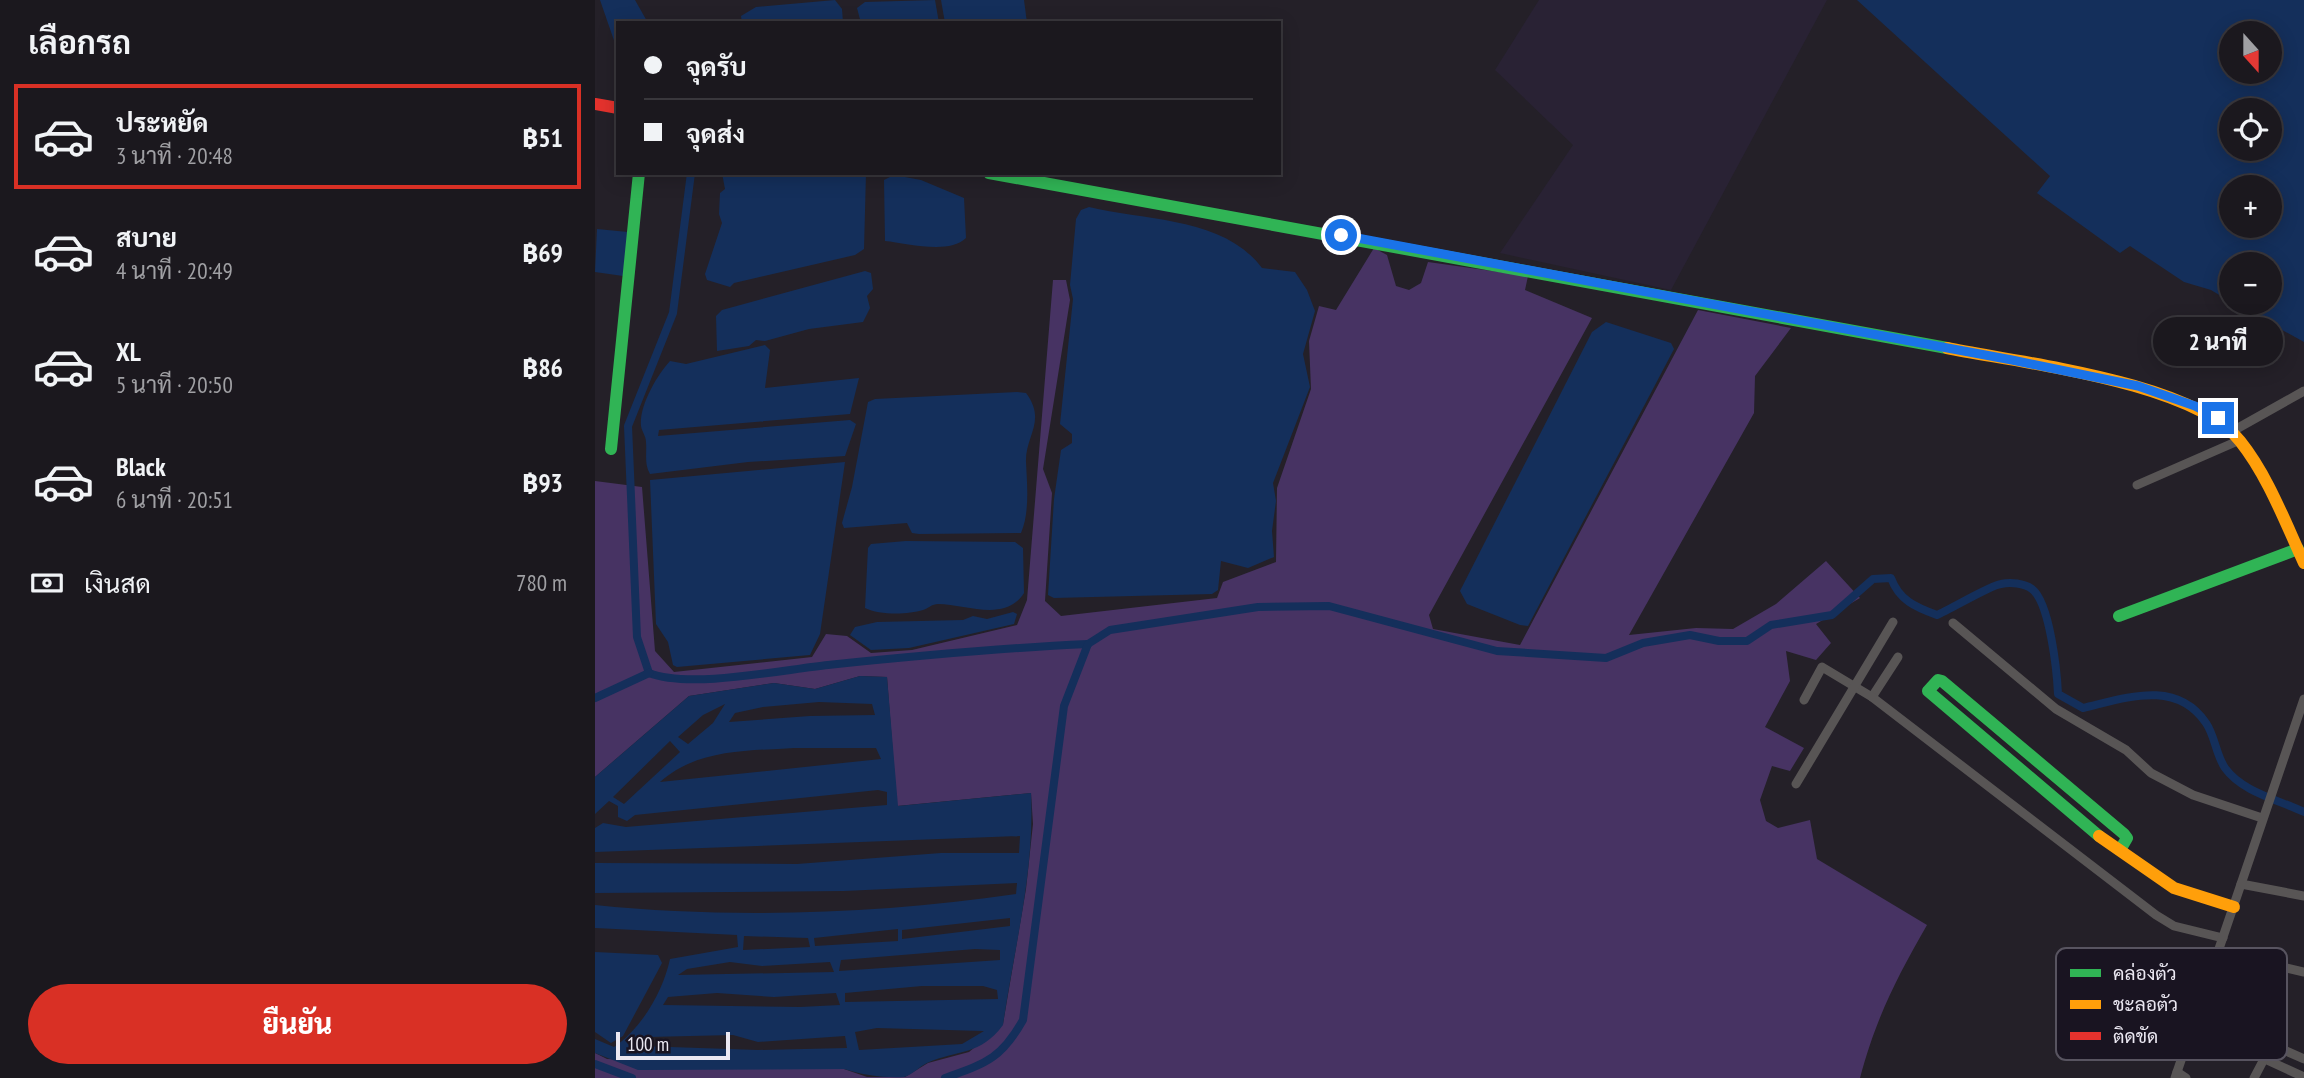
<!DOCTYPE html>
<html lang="th">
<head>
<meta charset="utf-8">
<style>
	body { margin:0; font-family:"PT Sans Narrow",Sarabun,sans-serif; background:#242127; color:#f1f3f6; height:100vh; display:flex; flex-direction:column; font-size:26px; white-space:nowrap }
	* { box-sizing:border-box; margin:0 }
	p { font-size:23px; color:#a0a0a4 }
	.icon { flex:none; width:38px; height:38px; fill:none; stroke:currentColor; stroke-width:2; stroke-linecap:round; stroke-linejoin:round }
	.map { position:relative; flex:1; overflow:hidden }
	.side { display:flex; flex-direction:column; background:#1b181e; width:595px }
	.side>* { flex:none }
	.hud { position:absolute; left:21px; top:21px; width:665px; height:154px; border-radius:0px; box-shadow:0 4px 18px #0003,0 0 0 2px #39373c; display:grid; align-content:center; height:154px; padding:0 28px; background:#1b181e }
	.needle { width:46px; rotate:159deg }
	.buttons { position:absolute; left:1624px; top:21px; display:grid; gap:14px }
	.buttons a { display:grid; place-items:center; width:63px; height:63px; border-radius:50%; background:#1b181e; box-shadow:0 4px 18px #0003,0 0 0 2px #39373c; font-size:35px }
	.scale { position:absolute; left:21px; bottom:18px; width:114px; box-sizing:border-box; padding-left:7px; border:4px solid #ebe8f2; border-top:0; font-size:19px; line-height:24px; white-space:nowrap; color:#ebe8f2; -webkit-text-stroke:5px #191421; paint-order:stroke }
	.end { position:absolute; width:32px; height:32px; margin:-16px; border:9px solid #1a73e8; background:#fff; box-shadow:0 0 0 4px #fff }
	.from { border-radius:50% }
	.bubble { position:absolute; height:49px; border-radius:24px; background:#1b181e; box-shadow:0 4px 18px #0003,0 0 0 2px #39373c; font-size:23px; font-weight:800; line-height:49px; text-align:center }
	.hud b { display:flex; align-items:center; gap:24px; height:66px; font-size:26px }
	.hud b+b { border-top:2px solid #39373c }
	.hud i { width:18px; height:18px; background:#f1f3f6 }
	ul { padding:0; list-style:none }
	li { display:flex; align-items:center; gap:21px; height:105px; margin:0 14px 10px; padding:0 14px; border:4px solid transparent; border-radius:0px }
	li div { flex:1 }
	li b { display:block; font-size:26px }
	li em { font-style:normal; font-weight:800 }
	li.on { border-color:#d93025 }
	li>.icon { width:63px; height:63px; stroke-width:1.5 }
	h2 { padding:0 28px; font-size:32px; line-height:84px }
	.pay { display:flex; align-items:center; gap:18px; height:77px; padding:0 28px; font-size:26px }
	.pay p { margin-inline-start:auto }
	.cta { display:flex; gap:14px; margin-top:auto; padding:14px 28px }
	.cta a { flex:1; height:80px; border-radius:42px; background:#d93025; color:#fff; font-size:28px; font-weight:800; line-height:80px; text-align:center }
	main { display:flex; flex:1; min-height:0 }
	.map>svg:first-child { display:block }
	.built { fill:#292234 }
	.forest { fill:#473363 }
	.water { fill:#142f5b; fill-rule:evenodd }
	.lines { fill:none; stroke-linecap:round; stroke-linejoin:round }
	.canal { stroke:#142f5b; stroke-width:8 }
	.street { stroke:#585555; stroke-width:9 }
	.fast { stroke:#30b455; stroke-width:12 }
	.slow { stroke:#ff9f0a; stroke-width:12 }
	.jam { stroke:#e5322d; stroke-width:12 }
	.route { stroke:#1a73e8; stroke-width:9 }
	.key { fill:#191421; stroke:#585460; stroke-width:2 }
	.key-label { font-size:19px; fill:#ebe8f2 }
</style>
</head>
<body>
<main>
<section class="side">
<h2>เลือกรถ</h2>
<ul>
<li class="on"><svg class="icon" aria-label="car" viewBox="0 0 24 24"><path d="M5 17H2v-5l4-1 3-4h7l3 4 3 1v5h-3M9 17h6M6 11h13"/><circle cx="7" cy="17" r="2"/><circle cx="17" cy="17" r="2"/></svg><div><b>ประหยัด</b><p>3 นาที · 20:48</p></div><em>฿51</em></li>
<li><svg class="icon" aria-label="car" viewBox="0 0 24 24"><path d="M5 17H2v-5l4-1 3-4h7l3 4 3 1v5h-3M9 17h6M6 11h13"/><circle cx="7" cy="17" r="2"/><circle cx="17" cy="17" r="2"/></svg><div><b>สบาย</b><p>4 นาที · 20:49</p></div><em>฿69</em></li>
<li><svg class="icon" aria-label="car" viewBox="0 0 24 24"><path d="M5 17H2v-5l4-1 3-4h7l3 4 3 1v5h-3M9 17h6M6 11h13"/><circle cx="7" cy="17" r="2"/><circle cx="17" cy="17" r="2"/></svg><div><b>XL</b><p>5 นาที · 20:50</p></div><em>฿86</em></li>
<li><svg class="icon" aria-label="car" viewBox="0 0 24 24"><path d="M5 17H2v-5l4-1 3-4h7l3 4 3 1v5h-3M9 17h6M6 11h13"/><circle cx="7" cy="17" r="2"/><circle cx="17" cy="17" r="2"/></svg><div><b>Black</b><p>6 นาที · 20:51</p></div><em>฿93</em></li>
</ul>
<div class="pay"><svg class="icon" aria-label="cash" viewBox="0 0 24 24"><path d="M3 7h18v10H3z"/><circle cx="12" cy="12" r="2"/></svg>เงินสด<p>780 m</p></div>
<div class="cta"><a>ยืนยัน</a></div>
</section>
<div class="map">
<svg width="1709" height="1078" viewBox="0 0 1709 1078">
	<rect width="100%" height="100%" fill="#242028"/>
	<!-- built -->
	<path class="built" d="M 944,0 L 1232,0 L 1076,290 L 905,253 L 978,145 L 900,70 Z"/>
	<!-- forest -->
	<path class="forest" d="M 779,248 L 792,255 L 801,286 L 814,290 L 826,283 L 833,262 L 933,276 L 930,290 L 997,318 L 834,615 L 838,629 L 925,645 L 1103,310 L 1196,328 L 1160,376 L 1159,413 L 1034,635 L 1101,628 L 1138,629 L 1181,604 L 1231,561 L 1265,598 L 1221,624 L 1236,643 L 1221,660 L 1191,651 L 1195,681 L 1170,727 L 1209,748 L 1195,771 L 1177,766 L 1165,800 L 1171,821 L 1183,828 L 1215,820 L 1222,859 L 1332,925 C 1301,979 1281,1018 1265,1078 L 0,1078 L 0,1053 L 12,1059 L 249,1069 L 272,1077 L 310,1077 L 333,1063 L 374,1052 L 408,1024 L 431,889 L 438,824 L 436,793 L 302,806 L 292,677 L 265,676 L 220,689 L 179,683 L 94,696 L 0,777 L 0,481 L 47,487 L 60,651 L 79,672 L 217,657 L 231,634 L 252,636 L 276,653 L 317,650 L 422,625 L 432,600 L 458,280 L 471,280 L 475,300 L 448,469 L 457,493 L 450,601 L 466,616 L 622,598 L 628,582 L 681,562 L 682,488 L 716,389 L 714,341 L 724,306 L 741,310 Z"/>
	<!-- water -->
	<g class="water">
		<path d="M 5,0 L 40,0 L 53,23 L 23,23 L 23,52 Z"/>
		<path d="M 240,0 L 247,9 L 248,23 L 147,23 L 146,16 L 161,7 Z"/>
		<path d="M 340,0 L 344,23 L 266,23 L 262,8 L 270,2 Z"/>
		<path d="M 346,0 L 429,0 L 432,23 L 350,23 Z"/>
		<path d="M 1262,0 L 1709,0 L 1709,342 L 1638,303 L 1675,303 L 1675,264 L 1636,264 L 1636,302 L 1616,290 L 1589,282 L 1535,246 L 1525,253 L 1442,193 L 1455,176 ZM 1636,33 L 1675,33 L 1675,72 L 1636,72 ZM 1636,110 L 1675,110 L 1675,149 L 1636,149 ZM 1636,187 L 1675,187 L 1675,226 L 1636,226 Z"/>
		<path d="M 127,173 L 271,173 L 269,249 L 260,255 L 139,283 L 135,287 L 112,280 L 110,274 L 127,223 L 124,214 L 125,193 L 130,189 Z"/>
		<path d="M 299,175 L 326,180 L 369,198 L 371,238 C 354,255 311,243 290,241 L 289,180 Z"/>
		<path d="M 494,207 C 552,221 629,217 667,268 L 700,272 L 712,290 L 720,311 L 708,354 L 715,387 L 678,483 L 681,501 L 677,531 L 679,557 L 653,568 L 626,561 L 623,590 L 617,594 L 459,598 L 453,595 L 459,499 L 466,450 L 477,443 L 477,434 L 465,424 L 478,299 L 475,285 L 481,219 L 486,210 Z"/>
		<path d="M 2,229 L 33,232 L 28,276 L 0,272 Z"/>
		<path d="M 270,271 L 276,273 L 278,289 L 272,296 L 275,308 L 268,322 L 214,329 L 170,341 L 161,340 L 154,346 L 122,351 L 121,316 L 127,310 Z"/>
		<path d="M 1011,322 L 1076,343 L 1079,349 L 933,626 L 925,625 L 872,604 L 865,591 L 997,332 Z"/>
		<path d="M 170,345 L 175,350 L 170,388 L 264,378 L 255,414 L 64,430 L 63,436 L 255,420 L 261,424 L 250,456 L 153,462 L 55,474 C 49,464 52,453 51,442 C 51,436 47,432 46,426 C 44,406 62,375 75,361 L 91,364 Z"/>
		<path d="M 422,392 L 431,393 C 452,421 430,436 431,462 C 432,484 435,512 426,533 L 324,534 L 317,533 L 312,523 L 249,528 L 247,523 L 257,487 L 273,402 L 280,399 Z"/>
		<path d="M 250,462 L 225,634 L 215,655 L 82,667 L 78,665 L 73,642 L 61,624 L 55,480 Z"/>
		<path d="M 311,541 L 420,542 L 428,548 L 429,593 C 410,623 371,604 343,604 C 337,604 334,608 328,610 C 312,615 284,615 270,608 L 273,548 L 276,544 Z"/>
		<path d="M 418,612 L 422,614 L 419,624 L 314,648 L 276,650 L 255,635 L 260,627 L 282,622 L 368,620 L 378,616 L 392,619 Z"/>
		<path d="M 265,676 L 292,677 L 303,806 L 436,793 C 440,871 419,948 408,1025 C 385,1056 364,1049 332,1063 C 324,1067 317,1075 309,1077 C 288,1078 268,1075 249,1069 L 43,1070 L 0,1053 L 0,1039 L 19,1047 C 46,1029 68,992 75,959 L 143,947 L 142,935 L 0,928 L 0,905 C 138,919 283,914 421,894 L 422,883 L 249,891 L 0,893 L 0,863 L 202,864 L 346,853 L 424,853 L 425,836 L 0,852 L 0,828 L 8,823 L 31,827 L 292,805 L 292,792 L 283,790 L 40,815 L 32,821 L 23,817 L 23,806 L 14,801 L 0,814 L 0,777 L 94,696 L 179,683 L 220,689 ZM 224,702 L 277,704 L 280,715 L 215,716 L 134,722 L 140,713 L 168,707 ZM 130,704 L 118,723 L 93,744 L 83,737 L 108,715 ZM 75,741 L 85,752 L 29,804 L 18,797 ZM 199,748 L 281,748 L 286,759 L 65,782 C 102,749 152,751 199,748 ZM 415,918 L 415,926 L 307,939 L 307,930 ZM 303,929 L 303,941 L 220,946 L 219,938 ZM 149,936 L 213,938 L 215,947 L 148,950 ZM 380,949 L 405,950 L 405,960 L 244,971 L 246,960 ZM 135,962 L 167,966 L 235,962 L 239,972 L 83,975 L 92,969 ZM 327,986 L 388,986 L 402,990 L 403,999 L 250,1002 L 250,993 ZM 122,993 L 179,997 L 241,993 L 245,1005 L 205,1007 L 68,1005 L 73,997 ZM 282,1028 L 388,1031 L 389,1031 L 367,1044 L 264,1050 L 260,1032 ZM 138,1035 L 163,1042 L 250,1036 L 252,1048 L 163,1050 L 46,1046 L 53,1037 Z"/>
		<path d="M 0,952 L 63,955 L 67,963 L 28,1036 L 16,1043 L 0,1032 Z"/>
	</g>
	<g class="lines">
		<!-- canal -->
		<g class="canal">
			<path d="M 96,173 L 78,313 L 33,426 L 42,637 L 54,673 C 95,689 186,670 233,665 C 320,656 405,648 493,644"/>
			<path d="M 0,698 L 54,673"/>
			<path d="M 0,1064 L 37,1078"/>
			<path d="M 350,1078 C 391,1063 406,1059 428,1020 L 469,706 L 493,644 L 515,630 L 663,607 L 734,606 L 902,651 L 1011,658 L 1048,643 L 1095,635 L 1124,641 L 1152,641 L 1176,625 L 1237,615 L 1278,579 L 1296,578 C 1304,600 1320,607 1342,615 C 1356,609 1396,585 1406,584 C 1415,582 1429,583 1437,589 C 1455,603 1462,672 1463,694 L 1488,708 C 1531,698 1581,679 1611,723 C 1620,736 1621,755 1630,768 C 1647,792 1684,800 1709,812"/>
		</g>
		<!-- street -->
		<g class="street">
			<path d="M 1636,432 L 1709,391"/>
			<path d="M 1542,485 L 1645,440"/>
			<path d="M 1358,623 L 1461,709 L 1531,750 L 1556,773 L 1598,795 L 1667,818"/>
			<path d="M 1277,697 L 1303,657"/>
			<path d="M 1209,700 L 1227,667 L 1277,697 L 1561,915 L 1579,926 L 1628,938"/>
			<path d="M 1201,784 L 1298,622"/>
			<path d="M 1646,884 L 1709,896"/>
			<path d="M 1623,952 L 1709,972"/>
			<path d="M 1610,989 L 1671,1042 L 1709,1059"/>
			<path d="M 1598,1026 L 1709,1077"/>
			<path d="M 1582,1072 L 1591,1078"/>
			<path d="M 1580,1078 L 1709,699"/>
			<path d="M 1659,1078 L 1668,1061"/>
		</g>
		<!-- fast -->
		<g class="fast">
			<path d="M 394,173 L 1352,348"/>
			<path d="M 16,449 L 44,173"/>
			<path d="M 1524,616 L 1703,549"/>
			<path d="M 1504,836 L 1333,691 L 1343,680 L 1347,681 L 1529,834 L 1532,838 L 1525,850"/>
		</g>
		<!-- slow -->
		<g class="slow">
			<path d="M 1352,348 C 1426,363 1599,382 1645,441 C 1673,476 1690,522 1709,563"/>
			<path d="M 1504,836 L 1579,888 L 1639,907"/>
		</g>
		<!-- jam -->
		<path class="jam" d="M 0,104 L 23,108"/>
	</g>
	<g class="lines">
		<!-- route -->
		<path class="route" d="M 746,235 L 1417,360 L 1543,386 L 1600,406 L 1623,418"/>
	</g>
	<!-- legend -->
	<rect x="1461" y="948" width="231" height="112" rx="10" class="key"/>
	<rect x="1475" y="969" width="31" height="8" fill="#30b455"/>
	<rect x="1475" y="1000" width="31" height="9" fill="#ff9f0a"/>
	<rect x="1475" y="1032" width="31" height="8" fill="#e5322d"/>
	<g class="key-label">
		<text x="1518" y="980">คล่องตัว</text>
		<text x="1518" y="1011">ชะลอตัว</text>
		<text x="1518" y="1043">ติดขัด</text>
	</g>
</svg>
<div class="buttons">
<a><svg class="needle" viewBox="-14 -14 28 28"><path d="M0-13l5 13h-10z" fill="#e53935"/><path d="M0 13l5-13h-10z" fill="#a0a0a4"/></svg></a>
<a><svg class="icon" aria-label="locate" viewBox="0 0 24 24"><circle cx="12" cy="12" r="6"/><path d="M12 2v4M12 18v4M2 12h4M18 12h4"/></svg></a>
<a>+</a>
<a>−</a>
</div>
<div class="scale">100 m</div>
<i class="end from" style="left:746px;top:235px"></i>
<i class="end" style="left:1623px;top:418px"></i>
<div class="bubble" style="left:1558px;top:317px;width:130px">2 นาที</div>
<div class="hud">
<b><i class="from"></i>จุดรับ</b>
<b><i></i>จุดส่ง</b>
</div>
</div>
</main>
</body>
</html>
